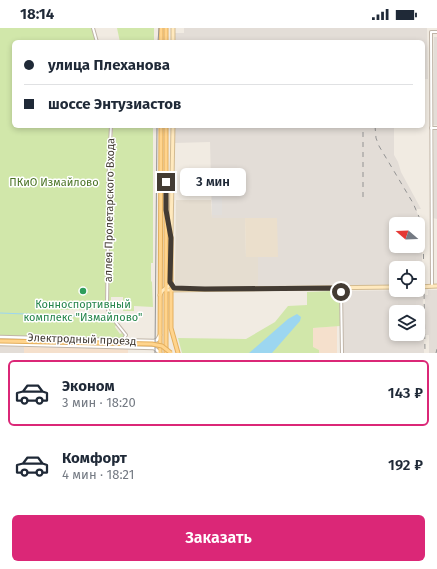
<!DOCTYPE html>
<html lang="ru">
<head>
<meta charset="utf-8">
<style>
	body { margin:0; font-family:"Fira Sans",sans-serif; background:#f6f6f7; color:#1f2937; height:100vh; display:flex; flex-direction:column; font-size:15px; white-space:nowrap }
	* { box-sizing:border-box; margin:0 }
	p { font-size:13px; color:#747a83 }
	.icon { flex:none; width:22px; height:22px; fill:none; stroke:currentColor; stroke-width:2; stroke-linecap:round; stroke-linejoin:round }
	.map { position:relative; height:325px; overflow:hidden }
	.details { display:flex; flex-direction:column; background:#fff; flex:1 }
	.details>* { flex:none }
	.top-card { position:absolute; left:12px; top:12px; width:413px; height:88px; border-radius:6px; box-shadow:0 2px 6px #0003; display:grid; align-content:center; height:88px; padding:0 12px; background:#fff }
	.needle { width:26px; rotate:289deg }
	.tools { position:absolute; left:389px; top:189px; display:grid; gap:8px }
	.tools a { display:grid; place-items:center; width:36px; height:36px; border-radius:6px; background:#fff; box-shadow:0 2px 6px #0003; font-size:20px }
	.end { position:absolute; width:18px; height:18px; margin:-9px; border:5px solid #433b33; background:#fff; box-shadow:0 0 0 2px #fff }
	.from { border-radius:50% }
	.bubble { position:absolute; height:28px; border-radius:6px; background:#fff; box-shadow:0 2px 6px #0003; font-size:13px; font-weight:600; line-height:28px; text-align:center }
	.top-card b { display:flex; align-items:center; gap:14px; height:38px; font-size:15px }
	.top-card b+b { border-top:1px solid #e0e1e3 }
	.top-card i { width:10px; height:10px; background:#1f2937 }
	ul { padding:7px 0 0; list-style:none }
	li { display:flex; align-items:center; gap:12px; height:66px; margin:0 8px 6px; padding:0 4px; border:2px solid transparent; border-radius:6px }
	li div { flex:1 }
	li b { display:block; font-size:15px }
	li em { font-style:normal; font-weight:600 }
	li.on { border-color:#db2777 }
	li>.icon { width:36px; height:36px; stroke-width:1.5 }
	.cta { display:flex; gap:8px; margin-top:auto; padding:8px 12px }
	.cta a { flex:1; height:46px; border-radius:6px; background:#db2777; color:#fff; font-size:16px; font-weight:600; line-height:46px; text-align:center }
	.status { display:flex; justify-content:space-between; align-items:center; height:28px; padding:0 20px; background:#fff; direction:ltr }
	.status svg { height:11px; fill:currentColor }
	.map>svg:first-child { display:block }
	.residential { fill:#e5ddd0 }
	.commercial { fill:#f5e0cc }
	.industrial { fill:#e3ddd7; fill-rule:evenodd }
	.education { fill:#ebdfcc }
	.green { fill:#d1e7aa }
	.parking { fill:#e1dedb }
	.water { fill:#9cd6f0 }
	.lines { fill:none; stroke-linecap:round; stroke-linejoin:round }
	.stream { stroke:#9cd6f0; stroke-width:1 }
	.minor-casing { stroke:#c0b5a8; stroke-width:4 }
	.tertiary-casing { stroke:#c0b5a8; stroke-width:4.5 }
	.secondary-casing { stroke:#d3bb91; stroke-width:5 }
	.primary-casing { stroke:#e4af5d; stroke-width:5 }
	.minor { stroke:#fff; stroke-width:2 }
	.tertiary { stroke:#fff; stroke-width:2.5 }
	.secondary { stroke:#ffe9be; stroke-width:3 }
	.primary { stroke:#ffd48d; stroke-width:3 }
	.tram { stroke:#939393; stroke-width:1 }
	.rail { stroke:#939393; stroke-width:1; stroke-dasharray:5 5; stroke-linecap:butt }
	.primary-bridge-casing { stroke:#e4af5d; stroke-width:5; stroke-linecap:butt }
	.primary-bridge { stroke:#ffd48d; stroke-width:3 }
	.route { stroke:#433b33; stroke-width:5 }
	.leisure-dot { fill:#2e9e5b; stroke:#fff; stroke-width:1.5 }
	.labels { text-anchor:middle; stroke-width:3; stroke-linejoin:round; paint-order:stroke }
	.park-label { font-size:11px; fill:#4b7426; stroke:#fff }
	.street-label { font-size:11px; fill:#433b33; stroke:#fff }
	.leisure-label { font-size:11px; fill:#27864d; stroke:#fff }
</style>
</head>
<body>
<div class="status"><b>18:14</b><svg viewBox="0 0 49 12"><path d="M0 12V9h3v3zM5 12V6h3v6zM10 12V3h3v9zM15 12V0h3v12zM26 1h20v11H26zM47 4h2v5h-2z"/></svg></div>
<div class="map">
<svg width="437" height="325" viewBox="0 0 437 325">
	<rect width="100%" height="100%" fill="#f1ebe2"/>
	<!-- residential -->
	<path class="residential" d="M 176,172 L 211,172 L 212,190 L 245,190 L 246,229 L 258,229 L 258,259 L 177,259 L 175,256 Z"/>
	<!-- commercial -->
	<g class="commercial">
		<path d="M 337,298 L 337,325 L 319,325 L 319,322 L 313,320 L 313,300 Z"/>
		<path d="M 24,319 L 128,321 L 128,325 L 24,325 Z"/>
	</g>
	<!-- industrial -->
	<g class="industrial">
		<path d="M 184,0 L 427,0 L 428,51 L 423,51 L 423,14 L 175,14 L 175,5 L 184,5 Z"/>
		<path d="M 434,9 L 437,9 L 437,97 L 433,97 Z"/>
		<path d="M 175,98 L 394,98 L 394,127 L 398,134 L 401,144 L 421,181 L 416,181 L 421,198 L 423,257 L 418,257 L 418,240 L 396,240 L 396,257 L 258,259 L 258,229 L 277,229 L 277,190 L 212,190 L 210,114 L 175,115 ZM 396,196 L 418,196 L 418,218 L 396,218 Z"/>
		<path d="M 434,101 L 437,101 L 437,191 L 433,190 Z"/>
		<path d="M 423,262 L 424,325 L 343,325 L 342,263 ZM 396,284 L 418,284 L 418,306 L 396,306 Z"/>
		<path d="M 428,262 L 437,262 L 437,325 L 429,325 L 429,307 L 425,307 L 425,267 L 428,267 Z"/>
		<path d="M 0,318 L 24,319 L 24,325 L 0,325 Z"/>
	</g>
	<!-- education -->
	<path class="education" d="M 245,190 L 277,190 L 278,229 L 246,229 Z"/>
	<!-- green -->
	<g class="green">
		<path d="M 0,0 L 92,0 L 95,14 L 14,14 L 14,98 L 110,98 L 105,281 L 60,282 L 60,288 L 103,289 L 103,292 L 110,290 L 116,297 L 115,299 L 120,306 L 122,305 L 124,308 L 122,311 L 97,310 L 100,306 L 96,310 L 60,308 L 0,309 Z"/>
		<path d="M 117,0 L 154,0 L 154,14 L 120,14 Z"/>
		<path d="M 113,98 L 153,98 L 153,235 L 151,235 L 151,253 L 152,254 L 153,279 L 134,278 L 134,283 L 123,283 L 123,269 L 111,269 L 111,273 L 109,273 L 110,162 Z"/>
		<path d="M 331,263 L 340,264 L 340,298 L 313,300 L 313,319 L 319,322 L 319,325 L 182,325 L 178,310 L 246,311 L 275,294 L 288,278 L 307,277 L 307,264 Z"/>
	</g>
	<!-- parking -->
	<rect class="parking" x="212" y="166" width="10" height="21"/>
	<!-- water -->
	<path class="water" d="M 297,286 L 301,289 L 300,293 L 272,325 L 249,325 L 288,291 Z"/>
	<g class="lines">
		<!-- stream -->
		<path class="stream" d="M 0,285 L 102,289"/>
		<defs>
			<g id="minor">
				<path d="M 93,0 L 97,14"/>
				<path d="M 111,98 L 109,132 L 107,279 L 110,287 L 126,307 L 123,312"/>
				<path d="M 431,100 L 437,100"/>
				<path d="M 432,258 L 431,4 L 437,4"/>
				<path d="M 341,260 L 342,325"/>
			</g>
			<g id="tertiary">
				<path d="M 0,309 L 154,313 L 157,312 L 160,307"/>
				<path d="M 0,316 L 154,320 L 160,325"/>
			</g>
			<g id="secondary">
				<path d="M 173,14 L 173,0"/>
				<path d="M 171,206 L 173,98"/>
				<path d="M 418,259 L 437,258"/>
				<path d="M 166,262 L 396,259"/>
				<path d="M 160,267 L 162,263 L 170,257"/>
			</g>
			<g id="primary">
				<path d="M 161,0 L 161,14"/>
				<path d="M 166,14 L 166,0"/>
				<path d="M 167,188 L 171,209 L 171,300 L 178,325"/>
				<path d="M 160,325 L 161,98"/>
				<path d="M 166,325 L 166,98"/>
			</g>
		</defs>
		<!-- minor casing -->
		<use href="#minor" class="minor-casing"/>
		<!-- tertiary casing -->
		<use href="#tertiary" class="tertiary-casing"/>
		<!-- secondary casing -->
		<use href="#secondary" class="secondary-casing"/>
		<!-- primary casing -->
		<use href="#primary" class="primary-casing"/>
		<!-- minor -->
		<use href="#minor" class="minor"/>
		<!-- tertiary -->
		<use href="#tertiary" class="tertiary"/>
		<!-- secondary -->
		<use href="#secondary" class="secondary"/>
		<!-- primary -->
		<use href="#primary" class="primary"/>
		<!-- tram -->
		<g class="tram">
			<path d="M 158,14 L 159,0"/>
			<path d="M 155,325 L 157,98"/>
		</g>
		<!-- rail -->
		<g class="rail">
			<path d="M 375,98 L 376,110 L 379,118 L 413,175 L 423,198 L 425,325"/>
			<path d="M 363,169 L 363,98"/>
			<path d="M 436,325 L 437,321"/>
		</g>
		<defs>
			<path id="primary-bridge" d="M 0,313 L 152,316 L 162,318 L 171,325"/>
		</defs>
		<!-- primary-bridge casing -->
		<use href="#primary-bridge" class="primary-bridge-casing"/>
		<!-- primary-bridge -->
		<use href="#primary-bridge" class="primary-bridge"/>
	</g>
	<g class="lines">
		<!-- route -->
		<path class="route" d="M 166,154 L 166,182 L 171,210 L 170,254 L 174,260 L 205,261 L 341,260 L 341,264"/>
	</g>
	<!-- markers -->
	<circle class="leisure-dot" cx="83" cy="263" r="4"/>
	<g class="labels">
		<!-- park labels -->
		<g class="park-label">
			<text x="54" y="158">ПКиО Измайлово</text>
		</g>
		<!-- street labels -->
		<g class="street-label">
			<text transform="translate(109 182) rotate(-89)" y="4">аллея Пролетарского Входа</text>
			<text transform="translate(82 311) rotate(2)" y="4">Электродный проезд</text>
		</g>
		<!-- leisure labels -->
		<g class="leisure-label">
			<text x="83" y="280">Конноспортивный<tspan x="83" dy="13">комплекс "Измайлово"</tspan></text>
		</g>
	</g>
</svg>
<div class="tools">
<a><svg class="needle" viewBox="-14 -14 28 28"><path d="M0-13l5 13h-10z" fill="#e53935"/><path d="M0 13l5-13h-10z" fill="#747a83"/></svg></a>
<a><svg class="icon" aria-label="locate" viewBox="0 0 24 24"><circle cx="12" cy="12" r="6"/><path d="M12 2v4M12 18v4M2 12h4M18 12h4"/></svg></a>
<a><svg class="icon" aria-label="layers" viewBox="0 0 24 24"><path d="M12 4l9 5-9 5-9-5zM3 14l9 5 9-5"/></svg></a>
</div>
<i class="end from" style="left:341px;top:264px"></i>
<i class="end" style="left:166px;top:154px"></i>
<div class="bubble" style="left:180px;top:140px;width:66px">3 мин</div>
<div class="top-card">
<b><i class="from"></i>улица Плеханова</b>
<b><i></i>шоссе Энтузиастов</b>
</div>
</div>
<section class="details">
<ul>
<li class="on"><svg class="icon" aria-label="car" viewBox="0 0 24 24"><path d="M5 17H2v-5l4-1 3-4h7l3 4 3 1v5h-3M9 17h6M6 11h13"/><circle cx="7" cy="17" r="2"/><circle cx="17" cy="17" r="2"/></svg><div><b>Эконом</b><p>3 мин · 18:20</p></div><em>143 ₽</em></li>
<li><svg class="icon" aria-label="car" viewBox="0 0 24 24"><path d="M5 17H2v-5l4-1 3-4h7l3 4 3 1v5h-3M9 17h6M6 11h13"/><circle cx="7" cy="17" r="2"/><circle cx="17" cy="17" r="2"/></svg><div><b>Комфорт</b><p>4 мин · 18:21</p></div><em>192 ₽</em></li>
</ul>
<div class="cta"><a>Заказать</a></div>
</section>
</body>
</html>
